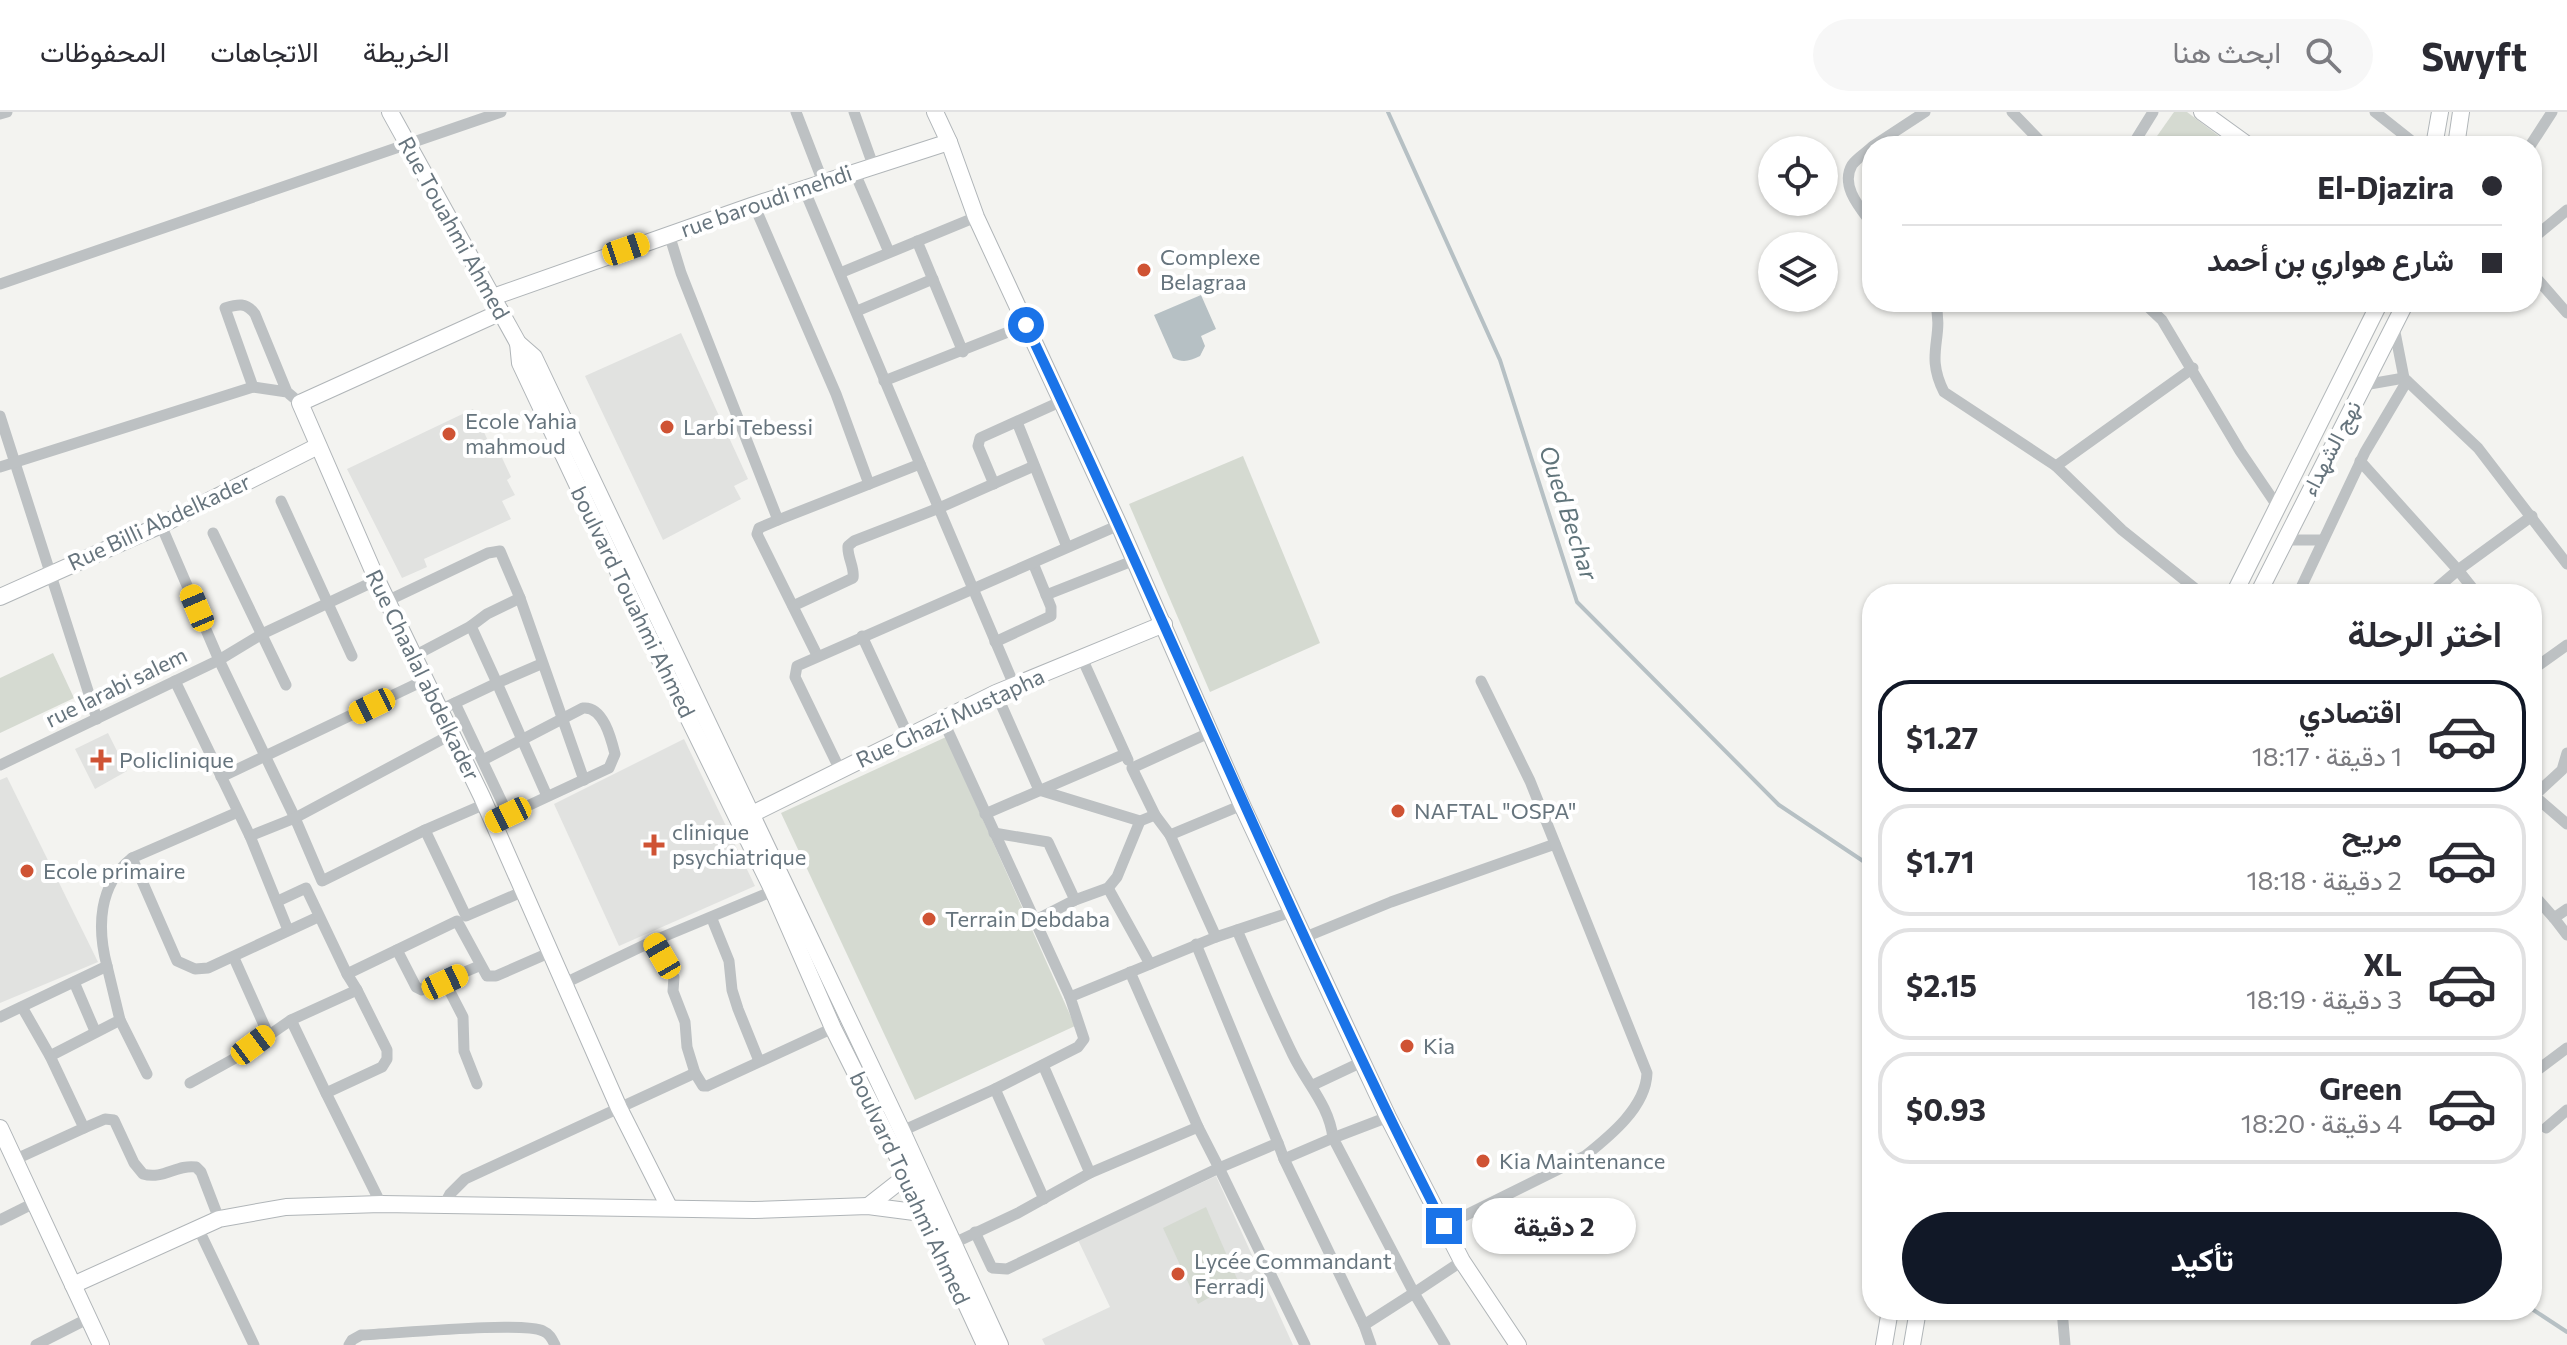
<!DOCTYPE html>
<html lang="ar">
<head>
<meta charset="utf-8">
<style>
	body { margin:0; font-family:Commissioner,Vazirmatn,sans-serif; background:#f7f7f7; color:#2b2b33; direction:rtl; height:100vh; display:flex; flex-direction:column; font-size:30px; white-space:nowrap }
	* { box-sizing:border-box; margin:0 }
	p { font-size:26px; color:#7c7c81 }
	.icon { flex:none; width:44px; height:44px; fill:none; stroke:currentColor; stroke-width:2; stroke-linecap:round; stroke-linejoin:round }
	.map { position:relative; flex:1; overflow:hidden; direction:ltr }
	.sheet { position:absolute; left:1862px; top:472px; width:680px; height:736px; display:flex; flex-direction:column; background:#fff; border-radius:32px; box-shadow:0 2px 6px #0004; direction:rtl }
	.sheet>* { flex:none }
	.guide { position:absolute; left:1862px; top:24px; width:680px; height:176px; border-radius:32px; box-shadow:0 2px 6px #0004; direction:rtl; display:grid; align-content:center; height:176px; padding:0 40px; background:#fff }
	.fabs { position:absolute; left:1758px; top:24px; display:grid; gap:16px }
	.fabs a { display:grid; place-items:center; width:80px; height:80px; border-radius:50%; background:#fff; box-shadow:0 2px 6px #0004; font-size:40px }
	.end { position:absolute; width:36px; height:36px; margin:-18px; border:10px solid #1a73e8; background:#fff; box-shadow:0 0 0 4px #fff }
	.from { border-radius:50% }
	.bubble { position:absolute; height:56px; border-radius:28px; background:#fff; box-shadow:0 2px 6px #0004; font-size:26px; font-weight:700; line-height:56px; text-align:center; direction:rtl }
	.car { position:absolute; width:24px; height:48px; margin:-24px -12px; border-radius:10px; box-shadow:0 0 6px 2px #0007; background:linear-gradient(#f5c518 24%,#345 0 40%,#f5c518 0 76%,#345 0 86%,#f5c518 0) }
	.guide b { display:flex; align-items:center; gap:28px; height:76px; font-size:30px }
	.guide b+b { border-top:2px solid #e1e1e2 }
	.guide i { width:20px; height:20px; background:#2b2b33 }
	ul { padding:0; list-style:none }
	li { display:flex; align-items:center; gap:24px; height:112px; margin:0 16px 12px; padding:0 24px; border:4px solid #e1e1e2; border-radius:32px }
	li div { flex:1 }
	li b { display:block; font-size:30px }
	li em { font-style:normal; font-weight:700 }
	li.on { border-color:#111827 }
	li>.icon { width:72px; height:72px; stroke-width:1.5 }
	h2 { padding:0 40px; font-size:36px; line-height:96px }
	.button { display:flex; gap:16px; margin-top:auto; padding:16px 40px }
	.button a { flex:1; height:92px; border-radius:48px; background:#111827; color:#fff; font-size:32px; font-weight:700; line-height:92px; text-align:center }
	header { display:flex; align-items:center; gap:48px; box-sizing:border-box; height:112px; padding:0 40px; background:#fff; border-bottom:2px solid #e1e1e2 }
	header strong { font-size:38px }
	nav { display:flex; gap:44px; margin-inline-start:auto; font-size:28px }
	.search { width:560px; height:72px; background:#f7f7f7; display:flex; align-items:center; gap:20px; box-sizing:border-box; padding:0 28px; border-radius:44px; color:#7c7c81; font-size:30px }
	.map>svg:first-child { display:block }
	.built { fill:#e1e2e0 }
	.green { fill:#d5dad1 }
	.water { fill:#b6c0c4 }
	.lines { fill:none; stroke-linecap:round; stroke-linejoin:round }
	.stream { stroke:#b6c0c4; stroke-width:4 }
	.secondary-casing { stroke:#b0b5b8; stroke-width:18 }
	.street { stroke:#bdc1c3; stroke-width:11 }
	.secondary { stroke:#fff; stroke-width:16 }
	.route { stroke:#1a73e8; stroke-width:10 }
	.poi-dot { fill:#cf5334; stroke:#fff; stroke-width:3 }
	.labels { text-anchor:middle; stroke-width:8; stroke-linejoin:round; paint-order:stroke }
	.street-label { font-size:22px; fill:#66747d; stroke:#fff }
	.poi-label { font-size:22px; fill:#66747d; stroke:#fff; text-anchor:start }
	.water-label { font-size:24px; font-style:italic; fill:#61757b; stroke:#fff }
</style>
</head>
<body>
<header>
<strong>Swyft</strong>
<div class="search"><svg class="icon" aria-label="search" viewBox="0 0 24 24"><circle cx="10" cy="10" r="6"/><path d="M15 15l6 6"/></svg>ابحث هنا</div>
<nav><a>الخريطة</a><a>الاتجاهات</a><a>المحفوظات</a></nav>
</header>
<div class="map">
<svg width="2567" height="1233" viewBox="0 0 2567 1233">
	<rect width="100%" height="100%" fill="#f3f3f0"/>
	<!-- built -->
	<g class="built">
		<path d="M 681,221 L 748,367 L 734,374 L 741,387 L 663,428 L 585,264 Z"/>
		<path d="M 473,297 L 491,335 L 496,333 L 511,365 L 507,368 L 515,383 L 502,389 L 511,407 L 424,447 L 427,455 L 402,466 L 347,357 Z"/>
		<path d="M 108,621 L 127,659 L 95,677 L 75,637 Z"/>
		<path d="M 684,627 L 755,774 L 619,834 L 554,692 Z"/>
		<path d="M 7,665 L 98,850 L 0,891 L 0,668 Z"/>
		<path d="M 1216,1064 L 1293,1233 L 1045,1233 L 1042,1227 L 1110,1195 L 1078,1128 Z"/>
	</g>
	<!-- green -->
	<g class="green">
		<path d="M 2174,0 L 2187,0 L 2232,34 L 2150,34 Z"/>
		<path d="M 1243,344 L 1320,531 L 1210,580 L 1129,392 Z"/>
		<path d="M 53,541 L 74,586 L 0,621 L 0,566 Z"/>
		<path d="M 946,625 L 1075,914 L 915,988 L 781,701 Z"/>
		<path d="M 1206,1095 L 1238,1169 L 1198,1192 L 1163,1116 Z"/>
	</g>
	<!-- water -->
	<path class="water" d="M 1201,183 L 1216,217 L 1201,224 L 1205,234 L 1200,244 C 1190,249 1183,251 1173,246 L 1154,203 Z"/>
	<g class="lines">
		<!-- stream -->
		<g class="stream">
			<path d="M 1388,0 L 1500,248 L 1577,490 L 1779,693 L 1872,755"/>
			<path d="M 2532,1197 L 2567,1220"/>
		</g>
		<defs>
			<g id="secondary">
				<path d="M 390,0 L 518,231 L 534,245 L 902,1019 L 1000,1233"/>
				<path d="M 935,0 L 949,30 L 976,105 L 1119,413 L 1242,693 L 1388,1005 L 1444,1114 L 1462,1149 L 1518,1233"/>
				<path d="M 2202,0 L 2249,34"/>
				<path d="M 2434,34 L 2440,0"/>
				<path d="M 2456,34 L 2461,0"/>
				<path d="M 493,185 L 754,93 L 949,30"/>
				<path d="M 501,200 L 300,291 L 377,468 L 482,685 L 619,996 L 669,1095"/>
				<path d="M 518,231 L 520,251 L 656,540 L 773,779 L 833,916 L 906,1062 L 985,1233"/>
				<path d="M 2234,482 L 2380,190"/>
				<path d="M 2258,482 L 2406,190"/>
				<path d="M 0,485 L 161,413 L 318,334"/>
				<path d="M 744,706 L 996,581 L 1164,512"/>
				<path d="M 0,1016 L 101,1233"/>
				<path d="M 868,1094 L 914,1058"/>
				<path d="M 73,1173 L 219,1107 L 286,1095 L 381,1092 L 754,1098 L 868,1094 L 922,1101 L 930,1098"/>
				<path d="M 1884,1233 L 1890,1198"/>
				<path d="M 1912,1233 L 1918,1198"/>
			</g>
		</defs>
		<!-- secondary casing -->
		<use href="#secondary" class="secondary-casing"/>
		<!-- street -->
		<g class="street">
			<path d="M 796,0 L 823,70"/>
			<path d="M 854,0 L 873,53"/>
			<path d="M 2012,0 L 2045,34"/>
			<path d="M 2375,0 L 2418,34"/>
			<path d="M 0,2 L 7,0"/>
			<path d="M 1873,34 L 1925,0"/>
			<path d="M 2132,34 L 2153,0"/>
			<path d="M 2530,34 L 2552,0"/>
			<path d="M 1872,35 C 1867,40 1856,47 1852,53 C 1840,74 1860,96 1872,112"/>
			<path d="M 854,59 L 889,140"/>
			<path d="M 754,93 L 836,282 L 869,372"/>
			<path d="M 669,122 L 681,161 L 778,408 L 920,352 L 804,77"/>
			<path d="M 2532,127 L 2567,98"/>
			<path d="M 917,129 L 963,240"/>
			<path d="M 840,161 L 976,105"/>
			<path d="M 2532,161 L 2567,201"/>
			<path d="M 0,172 L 501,0"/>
			<path d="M 1935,190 C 1945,226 1924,241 1944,280 L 2056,354"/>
			<path d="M 2143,190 L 2162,208 L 2240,339 L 2278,395"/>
			<path d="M 857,199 L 933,167"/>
			<path d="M 2394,215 L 2404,266 L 2478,336 L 2567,452"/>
			<path d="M 2193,256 L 2056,354 L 2122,418 L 2202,482"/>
			<path d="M 884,269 L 1026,213"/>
			<path d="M 2364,273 L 2404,266"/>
			<path d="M 287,280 L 255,202 C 246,190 238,192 225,196 L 253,275 L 287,280 L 300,291"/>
			<path d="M 0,304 L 97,607"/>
			<path d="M 1017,310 L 1067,435"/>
			<path d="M 2360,349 L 2458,458 L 2532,404"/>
			<path d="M 920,352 L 1014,573"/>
			<path d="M 0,355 L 253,275"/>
			<path d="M 994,372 L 978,334 L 980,326 L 1062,289"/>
			<path d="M 281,389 L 352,544"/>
			<path d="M 778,408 L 759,416 L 757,422 L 817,543"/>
			<path d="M 161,413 L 219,548 L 295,706 L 322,769 L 425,718 L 485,692"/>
			<path d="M 213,421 L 286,573"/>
			<path d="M 2284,428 L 2322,428"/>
			<path d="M 2298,482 L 2365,340 L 2407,269"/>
			<path d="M 2430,482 L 2458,458 L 2477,482"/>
			<path d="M 1046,483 L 1135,448"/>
			<path d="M 520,486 L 487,502 L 471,514 L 497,571 L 541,552"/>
			<path d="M 387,489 L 488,441 L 500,439 L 520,486 L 584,668"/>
			<path d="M 793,494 L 853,466 C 855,456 847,445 848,434 L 854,429 L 939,396 L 1034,354"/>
			<path d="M 862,524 L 908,623"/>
			<path d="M 995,530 L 1051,504 L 1051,495 L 1033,451"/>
			<path d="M 414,544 L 471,514"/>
			<path d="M 1081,544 L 1128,648"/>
			<path d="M 2532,558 L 2567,533"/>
			<path d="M 175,569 L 250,724"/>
			<path d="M 996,581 L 1039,678 L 1140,709 L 1155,703"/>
			<path d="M 455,591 L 508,703"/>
			<path d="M 440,598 L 497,571 L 547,684"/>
			<path d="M 942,606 L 1070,885"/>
			<path d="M 1211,620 L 1132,656 L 1155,703 L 1170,723 L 1242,693"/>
			<path d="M 483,648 L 583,596 C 603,594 611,626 615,642 L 609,656 L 493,710"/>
			<path d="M 0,653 L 219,548 L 262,522 L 377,468"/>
			<path d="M 840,658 L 795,565 L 797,554 L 1119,413"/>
			<path d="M 221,665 L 425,568"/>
			<path d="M 2532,682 L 2567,712"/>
			<path d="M 2535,683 L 2562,658 L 2567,641"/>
			<path d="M 238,700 L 132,746 L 177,849 L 195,857 L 208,856 L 318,805"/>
			<path d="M 985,702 L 1125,642"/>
			<path d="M 425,718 L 466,804 L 524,779"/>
			<path d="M 994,721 L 1048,730 L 1075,788"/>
			<path d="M 1108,776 L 1150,852"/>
			<path d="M 2532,781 L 2554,806"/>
			<path d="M 278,789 L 306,776 L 347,862 L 457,809 L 487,864 L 496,864 L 551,840"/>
			<path d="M 2567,797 L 2554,806 L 2567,823"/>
			<path d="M 712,807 L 729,849 L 732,878 L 738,897 L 759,949"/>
			<path d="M 1034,809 L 1075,788 L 1108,776 L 1117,765 L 1140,709"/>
			<path d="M 288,818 L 250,724 L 295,706 L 452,622"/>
			<path d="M 1237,818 C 1255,860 1273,902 1293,943 C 1307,972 1329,993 1333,1026 L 1284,1047 L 1278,1031"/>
			<path d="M 1216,825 L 1291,800"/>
			<path d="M 1303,826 L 1391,790 L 1555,732"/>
			<path d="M 653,829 L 674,865 L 673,879 L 685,910 L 687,935 L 695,961 L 703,974 L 707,974 L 833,916"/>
			<path d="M 1196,832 L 1278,1031 L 1219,1056 L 1305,1233"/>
			<path d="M 397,838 L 416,875 L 422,878 L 479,854"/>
			<path d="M 234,846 L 268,922"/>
			<path d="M 1130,860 L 1198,1015"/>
			<path d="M 74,870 L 95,919"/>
			<path d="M 445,870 L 463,905 L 464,939 L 477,972"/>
			<path d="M 563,872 L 653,829 L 773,779"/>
			<path d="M 22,895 L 50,944 L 120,908 L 107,854"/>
			<path d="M 0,905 L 107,854 C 97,816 98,773 132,746"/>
			<path d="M 120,908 L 147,962"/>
			<path d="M 291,908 L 326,981 L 382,955 L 387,947 L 387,938 L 357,878"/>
			<path d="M 2532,962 L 2567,936"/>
			<path d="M 190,971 L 239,944 L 291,908 L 357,878 L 347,862"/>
			<path d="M 1313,973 L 1364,949"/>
			<path d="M 995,977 L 1044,1087"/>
			<path d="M 326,981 L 381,1092"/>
			<path d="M 1388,1005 L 1333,1026 L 1414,1181 L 1462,1149"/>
			<path d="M 84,1016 L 105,1007 L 114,1008 L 134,1051 L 143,1062 C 163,1068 177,1052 196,1055 L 201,1060 L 219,1107"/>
			<path d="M 2546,1016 L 2567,998"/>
			<path d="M 902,1019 L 995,977 L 1078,935 L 1084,927 L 1070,885 L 1216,825 L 1170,723"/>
			<path d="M 1284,1047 L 1364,1213 L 1414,1181 L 1445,1233"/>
			<path d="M 14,1048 L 84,1016 L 50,944"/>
			<path d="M 444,1093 L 450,1082 L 465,1067 L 695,961"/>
			<path d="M 0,1108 L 34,1091"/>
			<path d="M 1444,1114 L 1585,1044 C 1610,1024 1646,995 1647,961 L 1530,669 L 1481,569"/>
			<path d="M 198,1116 L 254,1233"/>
			<path d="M 975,1120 L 992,1156 L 1007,1157 L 1219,1056 L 1198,1015 L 1090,1061"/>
			<path d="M 952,1132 L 1018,1101 L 1090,1061 L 1043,953"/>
			<path d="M 2062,1198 L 2065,1233"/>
			<path d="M 1364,1213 L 1371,1233"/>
			<path d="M 36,1233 L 89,1206"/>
			<path d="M 349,1233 L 352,1228 L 361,1223 C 392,1222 523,1209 543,1219 C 550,1222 552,1227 555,1233"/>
		</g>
		<!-- secondary -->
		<use href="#secondary" class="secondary"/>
	</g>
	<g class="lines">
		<!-- route -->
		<path class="route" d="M 1026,213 C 1169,512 1293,819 1444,1114"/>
	</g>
	<!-- markers -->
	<g class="poi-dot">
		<circle cx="1144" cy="158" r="8"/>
		<circle cx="667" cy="315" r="8"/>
		<circle cx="449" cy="322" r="8"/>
		<path d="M97 636h8v8h8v8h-8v8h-8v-8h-8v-8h8z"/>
		<circle cx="1398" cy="699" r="8"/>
		<path d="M650 721h8v8h8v8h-8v8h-8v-8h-8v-8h8z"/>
		<circle cx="27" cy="759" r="8"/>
		<circle cx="929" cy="807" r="8"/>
		<circle cx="1407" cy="934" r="8"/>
		<circle cx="1483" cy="1049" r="8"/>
		<circle cx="1178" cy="1162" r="8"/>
	</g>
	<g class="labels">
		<!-- street labels -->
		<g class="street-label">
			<text transform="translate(766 89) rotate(-19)" y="8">rue baroudi mehdi</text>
			<text transform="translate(454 116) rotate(61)" y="8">Rue Touahmi Ahmed</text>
			<text transform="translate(2331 336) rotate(-63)" y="8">نهج الشهداء</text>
			<text transform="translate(159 410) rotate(-25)" y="8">Rue Billi Abdelkader</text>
			<text transform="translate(633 490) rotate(64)" y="8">boulvard Touahmi Ahmed</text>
			<text transform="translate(423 563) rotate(64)" y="8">Rue Chaalal abdelkader</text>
			<text transform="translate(116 575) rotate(-26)" y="8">rue larabi salem</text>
			<text transform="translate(950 606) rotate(-25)" y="8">Rue Ghazi Mustapha</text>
			<text transform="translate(910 1076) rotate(65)" y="8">boulvard Touahmi Ahmed</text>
		</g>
		<!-- poi labels -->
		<g class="poi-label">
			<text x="1160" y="153">Complexe<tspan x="1160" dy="25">Belagraa</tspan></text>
			<text x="465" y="317">Ecole Yahia<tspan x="465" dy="25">mahmoud</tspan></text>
			<text x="683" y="323">Larbi Tebessi</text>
			<text x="119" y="656">Policlinique</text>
			<text x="1414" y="707">NAFTAL "OSPA"</text>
			<text x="672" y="728">clinique<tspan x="672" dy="25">psychiatrique</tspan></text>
			<text x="43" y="767">Ecole primaire</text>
			<text x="945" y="815">Terrain Debdaba</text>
			<text x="1423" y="942">Kia</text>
			<text x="1499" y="1057">Kia Maintenance</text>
			<text x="1194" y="1157">Lycée Commandant<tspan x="1194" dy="25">Ferradj</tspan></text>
		</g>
		<!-- water labels -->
		<g class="water-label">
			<text transform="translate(1568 401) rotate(72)" y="8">Oued Bechar</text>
		</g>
	</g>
</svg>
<div class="fabs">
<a><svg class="icon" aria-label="locate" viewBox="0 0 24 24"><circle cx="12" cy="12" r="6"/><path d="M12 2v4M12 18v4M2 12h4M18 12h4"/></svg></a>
<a><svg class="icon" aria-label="layers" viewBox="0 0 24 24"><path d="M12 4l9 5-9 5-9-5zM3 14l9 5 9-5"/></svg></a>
</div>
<i class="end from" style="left:1026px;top:213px"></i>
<i class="end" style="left:1444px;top:1114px"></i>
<div class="bubble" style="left:1472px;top:1086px;width:164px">2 دقيقة</div>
<i class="car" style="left:626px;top:137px;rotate:71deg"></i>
<i class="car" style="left:197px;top:496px;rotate:337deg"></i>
<i class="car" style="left:372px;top:594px;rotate:244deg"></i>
<i class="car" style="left:508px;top:703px;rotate:244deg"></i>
<i class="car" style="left:662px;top:844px;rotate:330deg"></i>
<i class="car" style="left:445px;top:870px;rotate:65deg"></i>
<i class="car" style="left:253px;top:933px;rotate:53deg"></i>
<div class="guide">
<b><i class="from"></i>El-Djazira</b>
<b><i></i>شارع هواري بن أحمد</b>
</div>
<section class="sheet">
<h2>اختر الرحلة</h2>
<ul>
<li class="on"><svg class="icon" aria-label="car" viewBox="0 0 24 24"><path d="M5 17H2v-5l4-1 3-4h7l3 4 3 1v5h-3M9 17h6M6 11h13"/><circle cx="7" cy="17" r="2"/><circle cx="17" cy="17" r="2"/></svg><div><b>اقتصادي</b><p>1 دقيقة · 18:17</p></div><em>$1.27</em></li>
<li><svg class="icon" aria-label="car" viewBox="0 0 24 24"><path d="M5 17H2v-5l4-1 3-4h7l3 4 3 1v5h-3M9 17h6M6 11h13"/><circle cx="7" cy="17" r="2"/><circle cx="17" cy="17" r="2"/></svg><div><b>مريح</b><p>2 دقيقة · 18:18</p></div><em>$1.71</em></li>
<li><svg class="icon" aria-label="car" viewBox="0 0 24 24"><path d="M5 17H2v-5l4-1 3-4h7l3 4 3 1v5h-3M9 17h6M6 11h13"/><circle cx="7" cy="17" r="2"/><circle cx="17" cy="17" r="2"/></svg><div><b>XL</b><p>3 دقيقة · 18:19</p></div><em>$2.15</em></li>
<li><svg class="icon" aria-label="car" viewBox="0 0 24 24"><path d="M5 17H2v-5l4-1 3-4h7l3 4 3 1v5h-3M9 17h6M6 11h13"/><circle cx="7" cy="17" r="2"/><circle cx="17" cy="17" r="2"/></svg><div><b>Green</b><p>4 دقيقة · 18:20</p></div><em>$0.93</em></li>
</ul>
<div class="button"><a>تأكيد</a></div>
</section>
</div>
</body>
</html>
